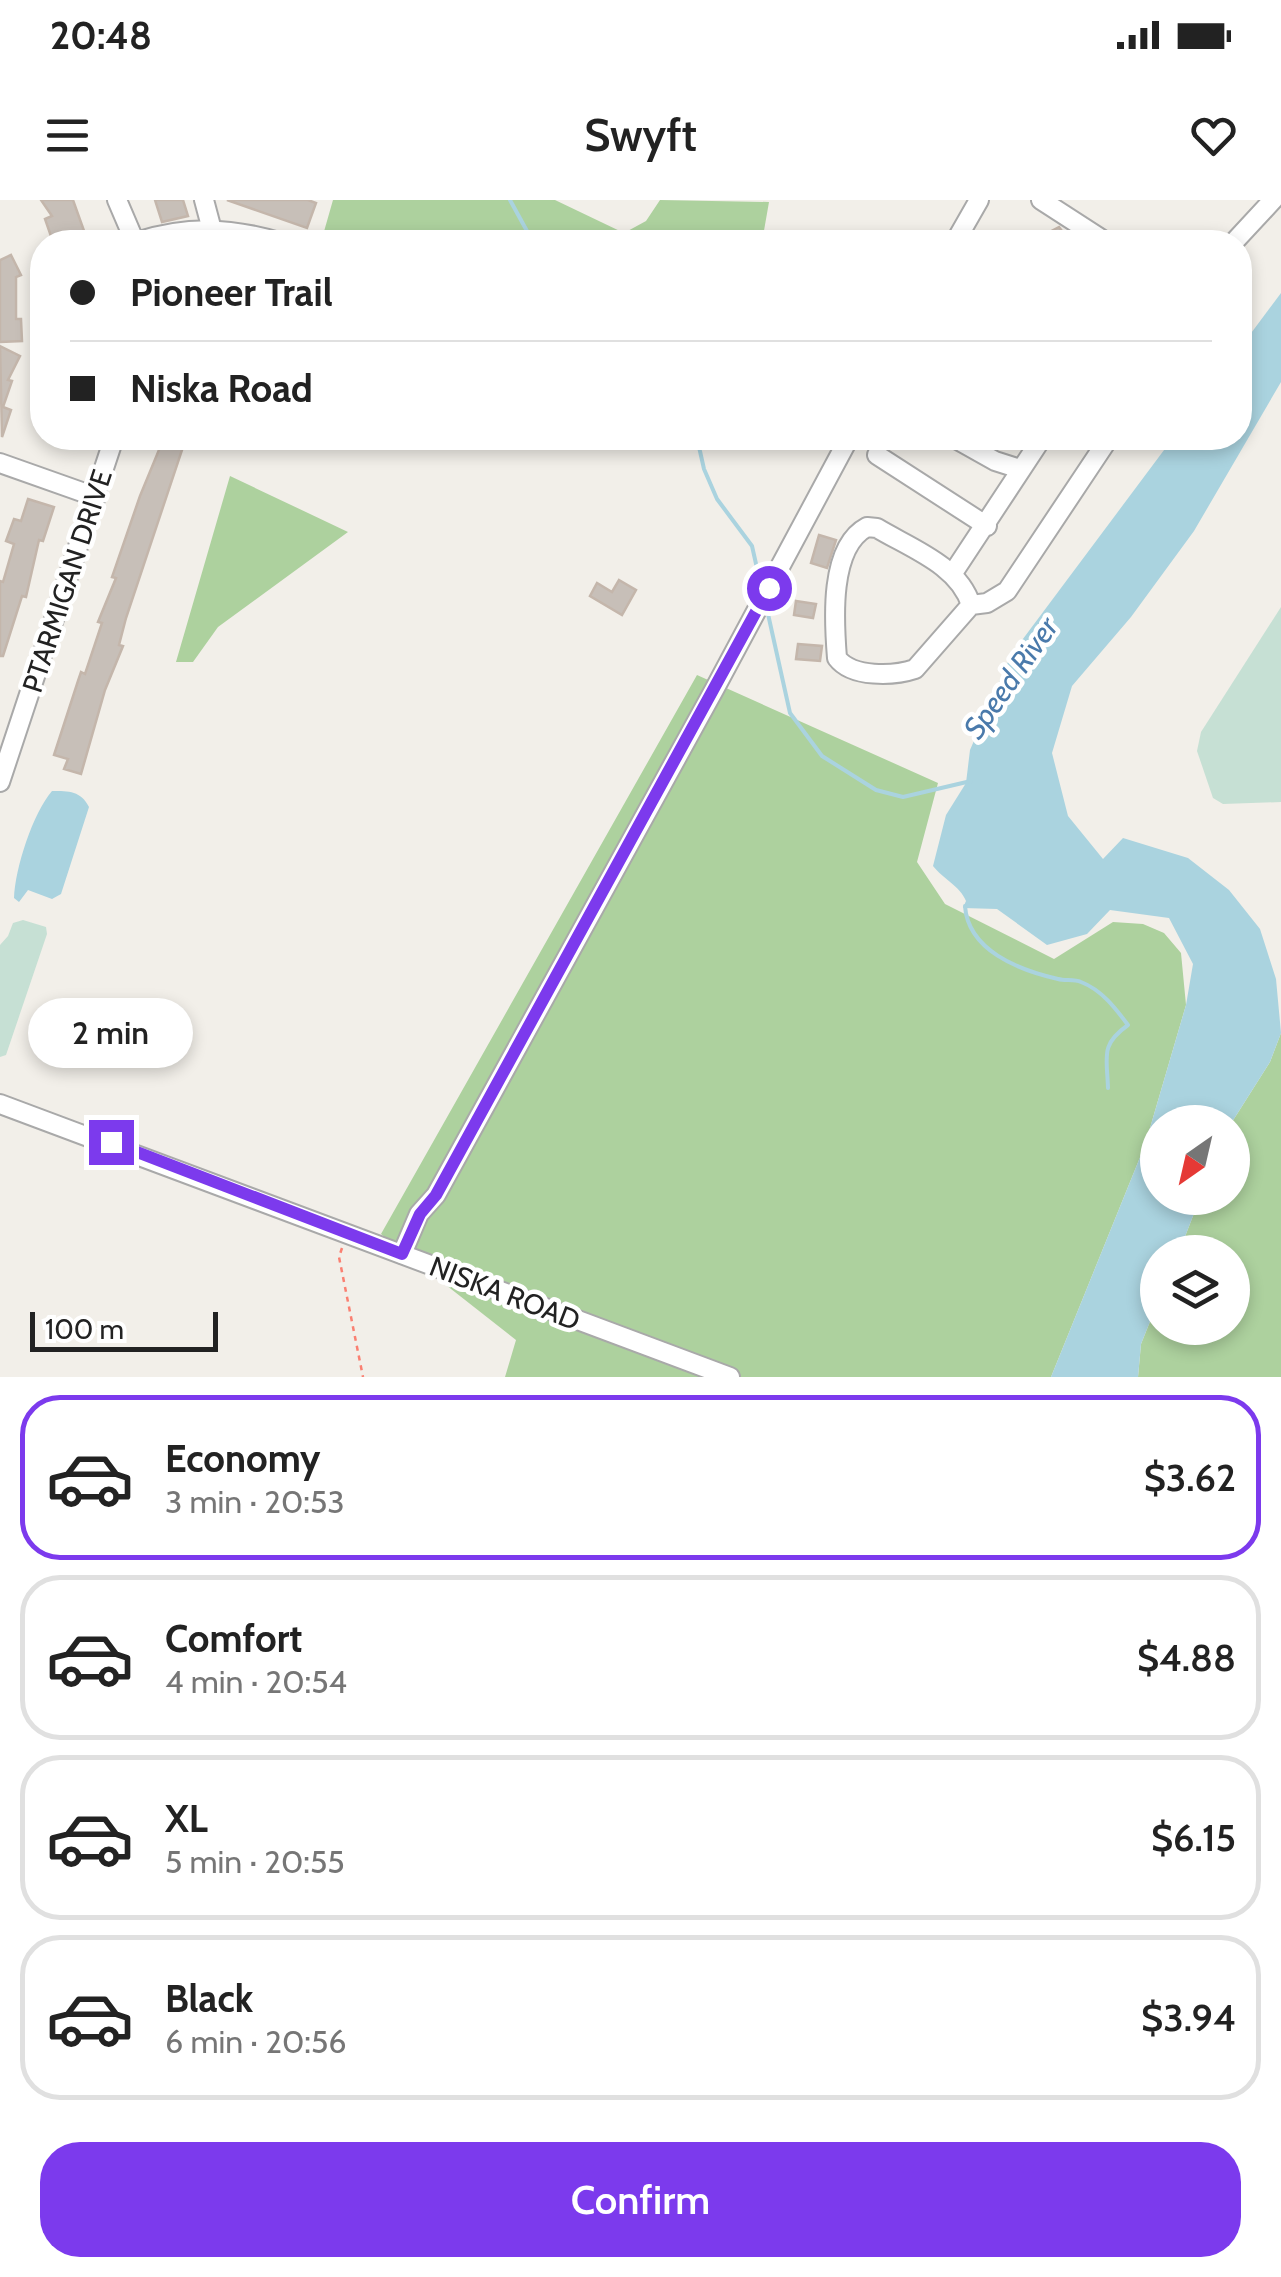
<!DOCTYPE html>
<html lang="en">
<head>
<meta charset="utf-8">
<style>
	body { margin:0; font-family:Cabin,sans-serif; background:#f6f6f6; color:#222; height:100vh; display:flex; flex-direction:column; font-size:38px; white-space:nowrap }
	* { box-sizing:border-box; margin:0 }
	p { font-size:32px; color:#767676 }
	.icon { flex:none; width:55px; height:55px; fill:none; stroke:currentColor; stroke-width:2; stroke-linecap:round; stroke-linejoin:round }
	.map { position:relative; height:1177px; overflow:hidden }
	.side { display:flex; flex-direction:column; background:#fff; flex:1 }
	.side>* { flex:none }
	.guide { position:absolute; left:30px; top:30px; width:1222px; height:220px; border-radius:40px; box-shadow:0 5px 15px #0003; display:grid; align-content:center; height:220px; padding:0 40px; background:#fff }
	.needle { width:65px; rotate:214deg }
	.buttons { position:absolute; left:1140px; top:905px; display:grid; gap:20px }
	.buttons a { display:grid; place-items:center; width:110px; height:110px; border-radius:50%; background:#fff; box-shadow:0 5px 15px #0003; font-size:50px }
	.scale { position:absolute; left:30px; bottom:25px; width:188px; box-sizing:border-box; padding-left:10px; border:5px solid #222; border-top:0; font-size:28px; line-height:35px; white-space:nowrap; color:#222; -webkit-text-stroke:8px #fff; paint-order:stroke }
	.end { position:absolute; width:45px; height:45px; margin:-22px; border:12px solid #7c3aed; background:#fff; box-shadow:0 0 0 5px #fff }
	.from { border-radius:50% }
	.bubble { position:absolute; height:70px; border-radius:35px; background:#fff; box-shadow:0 5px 15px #0003; font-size:32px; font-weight:600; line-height:70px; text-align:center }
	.guide b { display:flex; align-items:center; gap:35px; height:95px; font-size:38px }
	.guide b+b { border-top:2px solid #e0e0e0 }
	.guide i { width:25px; height:25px; background:#222 }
	ul { padding:18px 0 0; list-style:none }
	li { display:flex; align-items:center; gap:30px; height:165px; margin:0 20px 15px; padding:0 20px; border:5px solid #e0e0e0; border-radius:40px }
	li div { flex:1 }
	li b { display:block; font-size:38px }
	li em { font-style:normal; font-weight:600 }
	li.selected { border-color:#7c3aed }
	li>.icon { width:90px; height:90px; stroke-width:1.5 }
	.action { display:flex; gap:20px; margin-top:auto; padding:20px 40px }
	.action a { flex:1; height:115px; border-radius:40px; background:#7c3aed; color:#fff; font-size:40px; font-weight:600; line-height:115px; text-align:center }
	.status { display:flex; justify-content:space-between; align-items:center; height:70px; padding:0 50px; background:#fff; direction:ltr }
	.status svg { height:28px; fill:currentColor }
	header { display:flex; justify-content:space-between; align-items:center; height:130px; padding:0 40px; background:#fff; font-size:45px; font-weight:600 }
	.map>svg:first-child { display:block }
	.forest { fill:#add19e }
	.wetland { fill:#c6e0d4 }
	.water { fill:#aad3df }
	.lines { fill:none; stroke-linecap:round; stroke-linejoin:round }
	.stream { stroke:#aad3df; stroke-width:4 }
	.building { fill:#c7bfb8; stroke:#c4b6ab; stroke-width:2.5 }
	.minor-casing { stroke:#a9a9a9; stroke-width:22 }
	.path { stroke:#fa8072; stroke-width:2.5; stroke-dasharray:5 5; stroke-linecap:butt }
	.minor { stroke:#fff; stroke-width:18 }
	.route { stroke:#7c3aed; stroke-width:12 }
	.labels { text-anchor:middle; stroke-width:9; stroke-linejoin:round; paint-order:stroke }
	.street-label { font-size:28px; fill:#222; stroke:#fff }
	.water-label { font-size:30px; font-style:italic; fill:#4a7aab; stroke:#fff }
</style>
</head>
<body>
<div class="status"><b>20:48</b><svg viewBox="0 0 49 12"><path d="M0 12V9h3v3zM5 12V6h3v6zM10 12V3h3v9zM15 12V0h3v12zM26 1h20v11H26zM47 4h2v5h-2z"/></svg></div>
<header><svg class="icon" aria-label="menu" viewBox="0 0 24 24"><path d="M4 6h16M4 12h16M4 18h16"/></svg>Swyft<svg class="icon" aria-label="heart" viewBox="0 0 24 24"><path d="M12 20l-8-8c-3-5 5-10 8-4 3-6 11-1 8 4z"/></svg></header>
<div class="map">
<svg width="1281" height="1177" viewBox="0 0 1281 1177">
	<rect width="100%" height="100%" fill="#f2efe9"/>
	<!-- forest -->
	<g class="forest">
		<path d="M 333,0 L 555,0 L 624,33 L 646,21 L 660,0 L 769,2 L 762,42 L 321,42 Z"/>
		<path d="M 230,276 L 348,332 L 218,427 L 193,462 L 176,462 Z"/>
		<path d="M 697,475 L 938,583 L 917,662 L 945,704 L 1054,759 L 1113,722 L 1143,724 L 1164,733 L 1181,753 L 1186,805 L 1145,945 L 1051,1177 L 505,1177 L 516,1140 L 381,1034 Z"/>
		<path d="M 1281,833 L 1281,1177 L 1138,1177 L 1141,1144 L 1157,1104 L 1158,1128 L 1232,1128 L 1232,1052 L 1179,1052 L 1200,998 L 1232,998 L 1232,922 L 1270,862 Z"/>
	</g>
	<!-- wetland -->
	<g class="wetland">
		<path d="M 1281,407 L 1281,602 L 1223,604 L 1213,598 L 1197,551 L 1201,532 Z"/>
		<path d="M 23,720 L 46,727 L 47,734 L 6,855 L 0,857 L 0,745 L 8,736 L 13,723 Z"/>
	</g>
	<!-- water -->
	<g class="water">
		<path d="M 1281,93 L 1281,182 L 1194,331 L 1131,417 L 1072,486 L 1052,553 L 1068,616 L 1103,659 L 1123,638 L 1188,658 L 1229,690 L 1260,729 L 1276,779 L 1281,833 L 1270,862 L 1232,922 L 1158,922 L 1158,998 L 1200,998 L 1179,1052 L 1158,1052 L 1157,1104 L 1141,1144 L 1138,1177 L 1051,1177 L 1145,945 L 1186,805 L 1193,764 L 1169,718 L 1110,710 L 1087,734 L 1047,745 L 997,709 L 963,708 L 966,701 C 960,686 943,679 933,666 L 946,615 L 966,583 L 970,550 L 1011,455 L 1173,238 L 1240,238 L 1240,148 Z"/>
		<path d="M 52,591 C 69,591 81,591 89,607 L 61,694 L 52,699 L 28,690 L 19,702 L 14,698 C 15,668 33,613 52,591 Z"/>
	</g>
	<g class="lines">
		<!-- stream -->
		<g class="stream">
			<path d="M 510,0 L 533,42"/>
			<path d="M 697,238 L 704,269 L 717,299 L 752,346 L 761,386"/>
			<path d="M 766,405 L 790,513 L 822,556 L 876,590 L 903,597 L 971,581"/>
			<path d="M 965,706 C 968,750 1018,770 1058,779 C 1065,781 1074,779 1081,782 C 1102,790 1116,809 1128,825 C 1100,845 1107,856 1108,888"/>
		</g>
	</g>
	<!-- building -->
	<g class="building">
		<path d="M 41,0 L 73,0 L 88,42 L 53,42 L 45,19 L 52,16 Z"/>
		<path d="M 155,0 L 183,0 L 188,16 L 162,22 Z"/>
		<path d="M 227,0 L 308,0 L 316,3 L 307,28 Z"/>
		<path d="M 1059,27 L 1070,42 L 1030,42 Z"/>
		<path d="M 11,55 L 21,75 L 16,77 L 16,119 L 21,119 L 22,141 L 0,142 L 0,60 Z"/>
		<path d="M 0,146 L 20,156 L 8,180 L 12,181 L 3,207 L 11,210 L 2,237 Z"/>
		<path d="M 143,238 L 186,238 L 126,418 L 119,445 L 123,446 L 105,490 L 81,574 L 64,569 L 68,559 L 54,555 L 78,481 L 81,472 L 85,474 L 102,423 L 98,422 L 116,378 L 112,377 L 140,296 L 161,245 Z"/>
		<path d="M 28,299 L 54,307 L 43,341 L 39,340 L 26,397 L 22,396 L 3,456 L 0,456 L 0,381 L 3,382 L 14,344 L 6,341 L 14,319 L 21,321 Z"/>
		<path d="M 819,335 L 836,340 L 827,368 L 811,363 Z"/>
		<path d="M 619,380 L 636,390 L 622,415 L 590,396 L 597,383 L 612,392 Z"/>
		<path d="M 796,401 L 816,404 L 813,418 L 794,415 Z"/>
		<path d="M 798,444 L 822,446 L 820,461 L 796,459 Z"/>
	</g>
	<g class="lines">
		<defs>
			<g id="minor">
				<path d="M 117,0 L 135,42"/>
				<path d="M 204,0 L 212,30"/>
				<path d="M 1041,0 L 1106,42"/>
				<path d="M 136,42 C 187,26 228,27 279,42"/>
				<path d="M 955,42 L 979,0"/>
				<path d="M 1234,42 L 1273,0"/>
				<path d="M 954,238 L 995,261 L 1020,269"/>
				<path d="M 877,255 L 987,326"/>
				<path d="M 0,263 L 96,297"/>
				<path d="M 953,373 L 1042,238"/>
				<path d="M 971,405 C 959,365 910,348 877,328 L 867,327 C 829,347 834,421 837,458 C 852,478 894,476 915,469 L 971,405 L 987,403 L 1007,391 L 1109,238"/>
				<path d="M 0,582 L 114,238"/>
				<path d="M 0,904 L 730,1177"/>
				<path d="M 402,1054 L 419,1014 L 436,995 L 714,490 L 849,238"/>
			</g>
		</defs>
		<!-- minor casing -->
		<use href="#minor" class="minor-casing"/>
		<!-- path -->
		<path class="path" d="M 342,1048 L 339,1057 L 363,1177"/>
		<!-- minor -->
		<use href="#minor" class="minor"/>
	</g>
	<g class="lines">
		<!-- route -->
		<path class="route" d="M 111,942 L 402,1054 L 420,1014 L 436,995 L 769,388"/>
	</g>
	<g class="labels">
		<!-- street labels -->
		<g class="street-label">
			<text transform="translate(67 381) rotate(-72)" y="10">PTARMIGAN DRIVE</text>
			<text transform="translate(505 1093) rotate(21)" y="10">NISKA ROAD</text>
		</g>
		<!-- water labels -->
		<g class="water-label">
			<text transform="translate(1011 478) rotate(-55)" y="10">Speed River</text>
		</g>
	</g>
</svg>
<div class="buttons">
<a><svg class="needle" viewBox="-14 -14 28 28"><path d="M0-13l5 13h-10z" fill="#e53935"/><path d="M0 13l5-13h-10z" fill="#767676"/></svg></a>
<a><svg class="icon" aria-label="layers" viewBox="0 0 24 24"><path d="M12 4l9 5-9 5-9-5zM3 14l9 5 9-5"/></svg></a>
</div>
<div class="scale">100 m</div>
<i class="end from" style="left:769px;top:388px"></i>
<i class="end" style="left:111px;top:942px"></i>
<div class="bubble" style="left:28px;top:798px;width:165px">2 min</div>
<div class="guide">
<b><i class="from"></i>Pioneer Trail</b>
<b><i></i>Niska Road</b>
</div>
</div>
<section class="side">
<ul>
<li class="selected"><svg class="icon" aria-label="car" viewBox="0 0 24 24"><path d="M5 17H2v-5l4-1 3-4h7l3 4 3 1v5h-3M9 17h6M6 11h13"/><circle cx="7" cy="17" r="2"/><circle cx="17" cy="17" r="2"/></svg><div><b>Economy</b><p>3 min · 20:53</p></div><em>$3.62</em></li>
<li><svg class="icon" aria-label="car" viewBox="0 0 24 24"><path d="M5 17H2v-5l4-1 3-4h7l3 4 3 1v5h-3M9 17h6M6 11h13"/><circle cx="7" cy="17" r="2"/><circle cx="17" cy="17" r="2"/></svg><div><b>Comfort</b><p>4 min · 20:54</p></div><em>$4.88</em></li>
<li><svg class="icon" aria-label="car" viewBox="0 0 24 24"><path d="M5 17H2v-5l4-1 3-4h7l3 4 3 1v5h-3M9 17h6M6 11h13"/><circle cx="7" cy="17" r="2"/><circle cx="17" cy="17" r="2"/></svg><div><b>XL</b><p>5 min · 20:55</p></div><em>$6.15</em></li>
<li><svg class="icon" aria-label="car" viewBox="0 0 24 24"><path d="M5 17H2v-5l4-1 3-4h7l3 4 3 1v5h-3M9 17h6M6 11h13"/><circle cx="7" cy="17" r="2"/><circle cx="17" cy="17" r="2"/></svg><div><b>Black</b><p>6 min · 20:56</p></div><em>$3.94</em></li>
</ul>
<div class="action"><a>Confirm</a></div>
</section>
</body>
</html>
